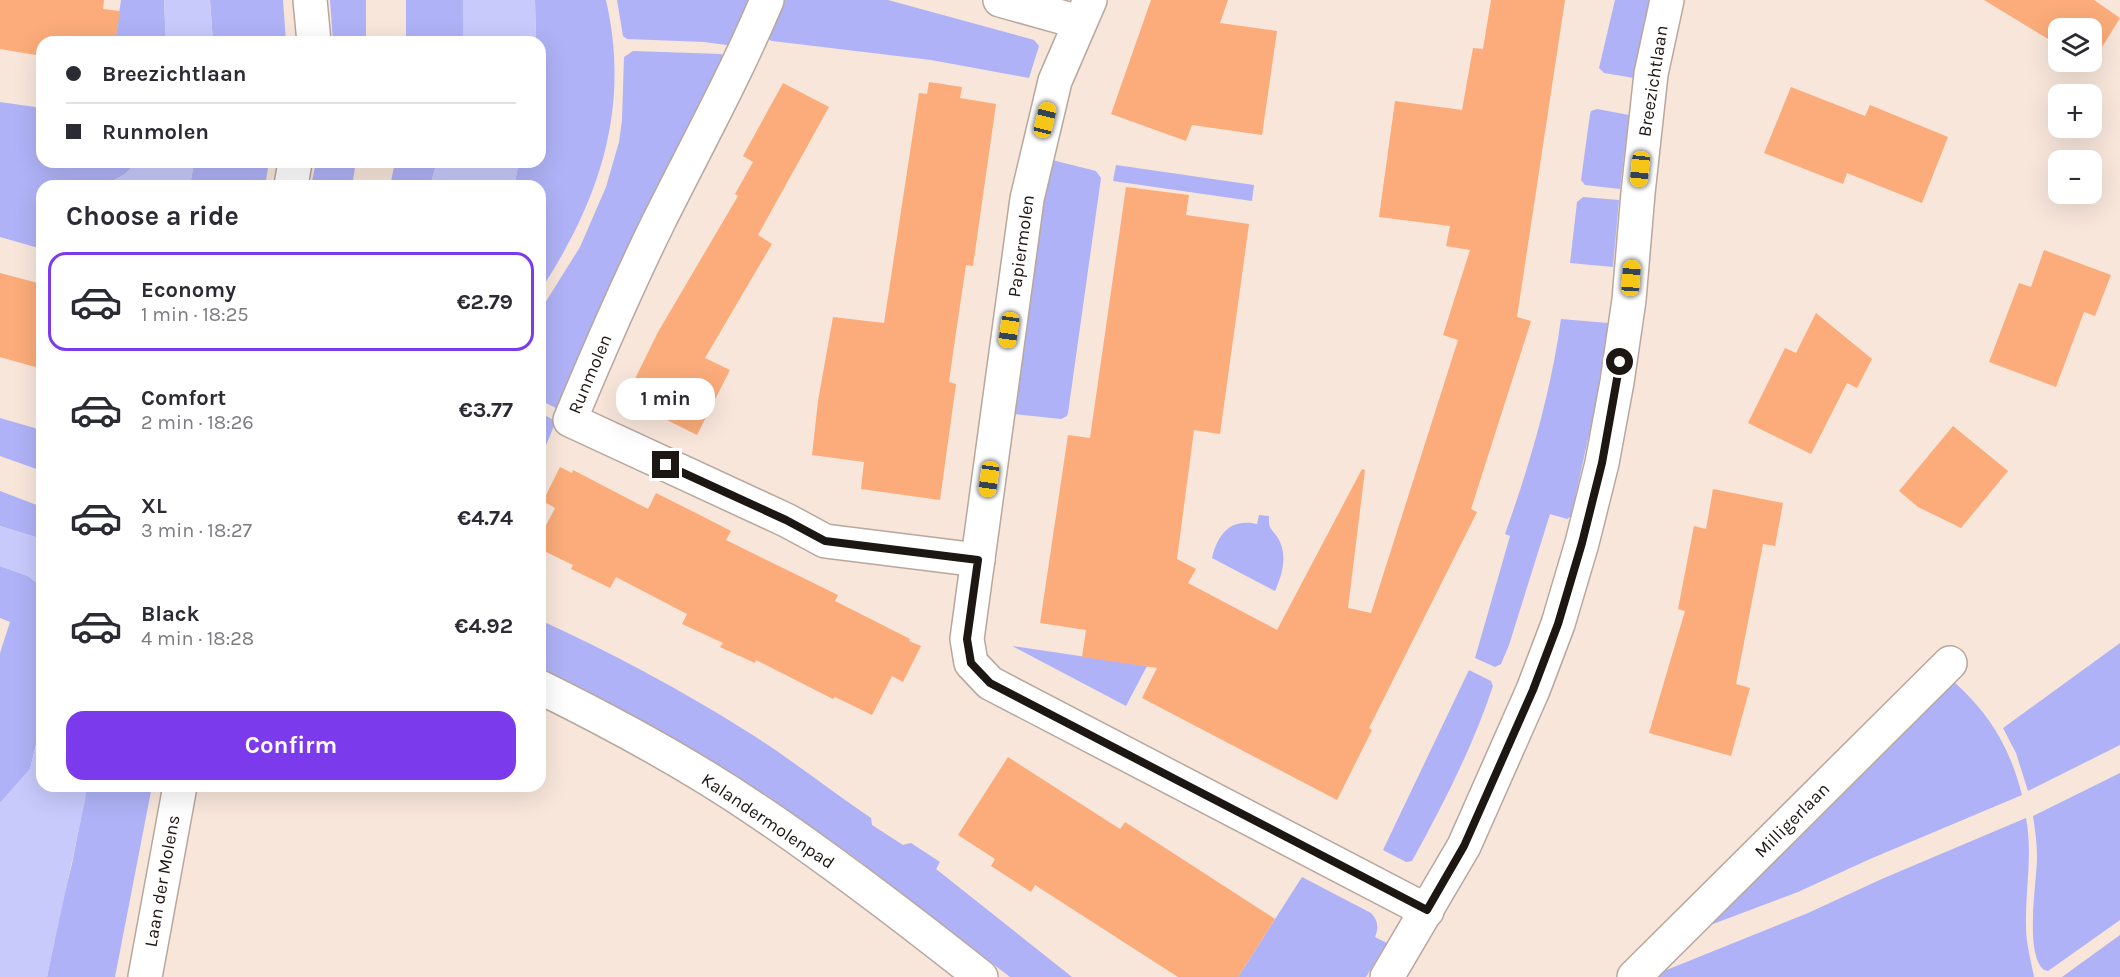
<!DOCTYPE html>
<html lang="en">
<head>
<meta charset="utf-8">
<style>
	body { margin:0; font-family:Karla,sans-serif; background:#f7f7f7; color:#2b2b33; height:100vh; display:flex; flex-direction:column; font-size:22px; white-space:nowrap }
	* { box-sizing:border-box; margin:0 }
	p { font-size:20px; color:#7c7c81 }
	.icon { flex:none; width:33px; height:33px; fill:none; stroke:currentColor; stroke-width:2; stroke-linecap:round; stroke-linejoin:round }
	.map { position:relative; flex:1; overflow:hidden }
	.panel { position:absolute; left:36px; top:180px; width:510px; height:612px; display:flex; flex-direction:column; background:#fff; border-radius:18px; box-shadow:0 6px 24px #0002 }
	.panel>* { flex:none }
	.guide { position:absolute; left:36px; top:36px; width:510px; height:132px; border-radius:18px; box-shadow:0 6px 24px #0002; display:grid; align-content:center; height:132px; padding:0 30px; background:#fff }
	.fabs { position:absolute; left:2048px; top:18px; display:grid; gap:12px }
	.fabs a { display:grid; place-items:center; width:54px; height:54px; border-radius:12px; background:#fff; box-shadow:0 6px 24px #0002; font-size:30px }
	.end { position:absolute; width:27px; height:27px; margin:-14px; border:8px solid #1d1714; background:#fff; box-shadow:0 0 0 3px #fff }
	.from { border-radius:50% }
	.bubble { position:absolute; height:42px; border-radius:18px; background:#fff; box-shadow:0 6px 24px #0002; font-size:20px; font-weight:700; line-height:42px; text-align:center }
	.car { position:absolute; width:18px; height:36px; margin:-18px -9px; border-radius:8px; box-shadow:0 0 4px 2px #0007; background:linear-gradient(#f5c518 24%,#345 0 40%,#f5c518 0 76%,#345 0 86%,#f5c518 0) }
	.guide b { display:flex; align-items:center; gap:21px; height:57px; font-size:22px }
	.guide b+b { border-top:2px solid #e1e1e2 }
	.guide i { width:15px; height:15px; background:#2b2b33 }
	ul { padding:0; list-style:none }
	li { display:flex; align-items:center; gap:18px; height:99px; margin:0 12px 9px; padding:0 18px; border:3px solid transparent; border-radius:18px }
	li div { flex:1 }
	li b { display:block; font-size:22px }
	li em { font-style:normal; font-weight:700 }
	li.current { border-color:#7c3aed }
	li>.icon { width:54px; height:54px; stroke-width:1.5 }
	h2 { padding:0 30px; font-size:27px; line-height:72px }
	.button { display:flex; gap:12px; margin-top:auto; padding:12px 30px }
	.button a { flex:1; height:69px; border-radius:18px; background:#7c3aed; color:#fff; font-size:24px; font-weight:700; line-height:69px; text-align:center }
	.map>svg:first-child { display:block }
	.green { fill:#afb2f6 }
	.water { fill:#c7cafb }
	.building { fill:#fbac7a }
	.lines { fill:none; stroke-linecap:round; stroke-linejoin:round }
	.minor-casing { stroke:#b8a79d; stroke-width:36 }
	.minor { stroke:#fff; stroke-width:33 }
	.route { stroke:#1d1714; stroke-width:8 }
	.labels { text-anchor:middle; stroke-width:4.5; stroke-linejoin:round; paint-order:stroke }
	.street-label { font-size:18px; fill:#1d1714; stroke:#fff }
</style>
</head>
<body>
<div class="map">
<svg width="2120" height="977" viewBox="0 0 2120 977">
	<rect width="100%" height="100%" fill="#f8e6db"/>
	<!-- green -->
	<g class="green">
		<path d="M 121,0 L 164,0 L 166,42 L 115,42 Z"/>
		<path d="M 210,0 L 283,0 L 286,42 L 213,42 Z"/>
		<path d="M 330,0 L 366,0 L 366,42 L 333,42 Z"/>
		<rect x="406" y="0" width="57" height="42"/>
		<path d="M 535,0 L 606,0 C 631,109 599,201 540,291 L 540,186 L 514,186 L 519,162 L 540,162 L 540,42 L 536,42 Z"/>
		<path d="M 617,0 L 751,0 L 734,46 L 704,42 L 627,39 L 623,36 Z"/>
		<path d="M 777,0 L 888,0 L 1034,40 L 1039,46 L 1029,78 L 931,60 L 772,41 L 767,39 Z"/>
		<path d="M 1615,0 L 1649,0 L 1634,78 L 1604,73 L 1599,68 Z"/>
		<path d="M 633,51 L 721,54 L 728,59 L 560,410 L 540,400 L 540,311 L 580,247 L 606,187 L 619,142 L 622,120 L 624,57 Z"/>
		<path d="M 0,102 L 42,108 L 42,162 L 137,162 L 125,174 L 104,186 L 42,186 L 42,249 L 0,237 Z"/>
		<path d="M 1597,109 L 1629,115 L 1620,189 L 1585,185 L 1581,180 L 1590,114 L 1591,111 Z"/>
		<path d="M 1052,160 L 1096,171 L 1101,178 L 1068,413 L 1067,416 L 1061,419 L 1014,414 L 1043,205 Z"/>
		<path d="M 194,162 L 269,162 L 265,186 L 190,186 Z"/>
		<path d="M 316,162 L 356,162 L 352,186 L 311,186 Z"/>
		<path d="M 395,162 L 437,162 L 430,186 L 390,186 Z"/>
		<path d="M 1116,165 L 1254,185 L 1252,201 L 1113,181 Z"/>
		<path d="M 1583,197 L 1619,200 L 1613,267 L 1570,263 L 1577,202 Z"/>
		<path d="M 1561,319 L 1608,323 L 1596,403 L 1571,516 L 1567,519 L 1550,514 L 1509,645 L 1501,664 L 1495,667 L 1475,658 L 1510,536 L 1505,534 C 1530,464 1551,392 1561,319 Z"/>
		<path d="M 540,413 L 556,421 L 540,460 Z"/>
		<path d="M 42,416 L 42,471 L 0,456 L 0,418 L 38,429 Z"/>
		<path d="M 0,491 L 42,507 L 42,539 L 0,526 Z"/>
		<path d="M 1259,515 L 1269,516 C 1268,532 1274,529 1280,542 C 1287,558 1282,576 1275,591 L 1212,558 C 1218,534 1230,518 1257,524 Z"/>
		<path d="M 0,566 L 28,576 L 42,587 L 42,720 L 30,769 L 0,803 L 0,653 L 10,622 L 0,618 Z"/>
		<path d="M 540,620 C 610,652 678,688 743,729 C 787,756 828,789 871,818 L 872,825 L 903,845 L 911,843 L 940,862 L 936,869 L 1072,977 L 1010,977 L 850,854 L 768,796 L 653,727 L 540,667 Z"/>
		<path d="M 2120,643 L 2120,745 L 2028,791 L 2016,753 L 2003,728 Z"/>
		<path d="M 1012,646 L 1147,666 L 1126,706 Z"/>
		<path d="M 1469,670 L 1491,681 L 1493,686 C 1473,746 1443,805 1412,861 L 1406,862 L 1383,850 Z"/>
		<path d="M 1954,682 C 1990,714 2010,748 2022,795 L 1870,859 L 1798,892 L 1705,927 Z"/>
		<path d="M 2120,773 L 2120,920 L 2048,971 L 2044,970 C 2024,953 2037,883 2037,857 C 2037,843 2035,830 2033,816 Z"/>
		<path d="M 87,786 L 152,786 L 115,977 L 47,977 L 62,903 L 72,864 Z"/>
		<path d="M 2026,818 C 2033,855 2025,890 2026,926 C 2026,944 2031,960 2034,977 L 1655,977 L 1659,973 L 1808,913 L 1884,878 Z"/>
		<path d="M 1302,877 L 1371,913 C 1378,920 1379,928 1375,937 L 1387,943 L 1366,977 L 1238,977 Z"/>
		<path d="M 2120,935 L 2120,977 L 2062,977 Z"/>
	</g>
	<!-- water -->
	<g class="water">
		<path d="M 164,0 L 210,0 L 213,42 L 166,42 Z"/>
		<path d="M 463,0 L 535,0 L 536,42 L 463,42 Z"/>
		<path d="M 137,162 L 194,162 L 190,186 L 104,186 L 125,174 Z"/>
		<path d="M 437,162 L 519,162 L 514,186 L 430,186 Z"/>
		<path d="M 0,526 L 42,539 L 42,587 L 28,576 L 0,566 Z"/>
		<path d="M 42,720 L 42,786 L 87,786 L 85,801 L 47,977 L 0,977 L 0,803 L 30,769 Z"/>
	</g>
	<!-- building -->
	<g class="building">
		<path d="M 0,0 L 104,0 L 103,9 L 120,11 L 115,42 L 42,42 L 42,56 L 0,49 Z"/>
		<path d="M 1151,0 L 1228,0 L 1220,23 L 1277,31 L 1262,135 L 1192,125 L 1186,141 L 1111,114 Z"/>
		<path d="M 1491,0 L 1565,0 L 1517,317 L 1531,321 L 1471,509 L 1477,512 L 1369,728 L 1372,730 L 1337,800 L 1142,698 L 1157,668 L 1082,657 L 1086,630 L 1040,623 L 1068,435 L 1090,438 L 1126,187 L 1189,195 L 1186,215 L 1249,224 L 1220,434 L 1194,430 L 1177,559 L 1196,569 L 1188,583 L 1277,630 L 1362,469 L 1365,470 L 1348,608 L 1371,613 L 1458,340 L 1443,335 L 1470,250 L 1446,246 L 1450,226 L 1379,217 L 1395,101 L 1462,110 L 1473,48 L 1483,49 Z"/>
		<path d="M 1984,0 L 2094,0 L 2120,18 L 2091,65 L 2085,62 L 2091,62 L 2091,28 L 2058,28 L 2058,45 Z"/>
		<path d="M 929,82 L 962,87 L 960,98 L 996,104 L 973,266 L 966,265 L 954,346 L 949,382 L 956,384 L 940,500 L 861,489 L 864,462 L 812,455 L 818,401 L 833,317 L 884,323 L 919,93 L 927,94 Z"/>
		<path d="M 783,83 L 829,107 L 758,235 L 772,244 L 705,358 L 730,370 L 697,435 L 625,399 L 658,332 L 738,196 L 735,194 L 753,162 L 743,156 Z"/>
		<path d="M 1791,87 L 1865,116 L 1870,105 L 1948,137 L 1922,203 L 1847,173 L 1843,184 L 1764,153 Z"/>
		<path d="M 2044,250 L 2111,275 L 2095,316 L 2084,312 L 2056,387 L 1989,362 L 2019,283 L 2031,287 Z"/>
		<path d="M 0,273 L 42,284 L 42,369 L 0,357 Z"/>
		<path d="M 1816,313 L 1872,359 L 1857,388 L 1847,383 L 1811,454 L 1748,423 L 1785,348 L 1796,353 Z"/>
		<path d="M 1953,426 L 2008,471 L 1961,528 L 1918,507 L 1899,491 Z"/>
		<path d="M 560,467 L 572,473 L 573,470 L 648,509 L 656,493 L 694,512 L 731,531 L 726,540 L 838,595 L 835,601 L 910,639 L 909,641 L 921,646 L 903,682 L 892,676 L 872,715 L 835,697 L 833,699 L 756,660 L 755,663 L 720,647 L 723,643 L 682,624 L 687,614 L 616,577 L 610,588 L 571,569 L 573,565 L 540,549 L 540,537 L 555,508 L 543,501 Z"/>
		<path d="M 1713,489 L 1783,503 L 1775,546 L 1763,544 L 1736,684 L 1750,688 L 1731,756 L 1649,733 L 1685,611 L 1678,609 L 1694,526 L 1706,529 Z"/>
		<path d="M 1008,757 L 1120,829 L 1125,822 L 1275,919 L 1238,977 L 1178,977 L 1035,885 L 1031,892 L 991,866 L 995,859 L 958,835 Z"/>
	</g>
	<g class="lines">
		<defs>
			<g id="minor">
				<path d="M 310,0 L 314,42"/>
				<path d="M 767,0 C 735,76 696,147 659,221 C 627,286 598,353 570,420 L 786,520 L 825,541 L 978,560"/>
				<path d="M 1000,0 L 1079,22"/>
				<path d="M 1090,0 L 1055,81 L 1027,199 L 967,639 L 971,663 L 990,683 L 1427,911"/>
				<path d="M 291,186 L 295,162"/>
				<path d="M 540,687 C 615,724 689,764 758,811 C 835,863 909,920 981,977"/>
				<path d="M 145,977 L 180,786"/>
				<path d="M 1387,977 L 1464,846 L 1533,690 L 1558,624 L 1582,543 L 1602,463 L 1617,382 L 1629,300 L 1638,193 L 1651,74 L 1667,0"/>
				<path d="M 1634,977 L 1950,663"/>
			</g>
		</defs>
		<!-- minor casing -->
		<use href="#minor" class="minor-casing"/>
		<!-- minor -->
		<use href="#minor" class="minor"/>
	</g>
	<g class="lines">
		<!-- route -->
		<path class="route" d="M 666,465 L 786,520 L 825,541 L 978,560 L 967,639 L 971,663 L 990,683 L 1427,910 L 1464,846 L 1533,690 L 1558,624 L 1582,543 L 1602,463 L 1620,362"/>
	</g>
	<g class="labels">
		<!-- street labels -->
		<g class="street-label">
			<text transform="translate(1653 81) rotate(-81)" y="6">Breezichtlaan</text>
			<text transform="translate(1021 246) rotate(-82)" y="6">Papiermolen</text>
			<text transform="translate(590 374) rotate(-67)" y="6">Runmolen</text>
			<text transform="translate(1792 820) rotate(-45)" y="6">Milligerlaan</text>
			<text transform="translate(768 821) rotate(34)" y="6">Kalandermolenpad</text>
			<text transform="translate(162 881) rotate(-80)" y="6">Laan der Molens</text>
		</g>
	</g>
</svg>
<div class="fabs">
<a><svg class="icon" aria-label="layers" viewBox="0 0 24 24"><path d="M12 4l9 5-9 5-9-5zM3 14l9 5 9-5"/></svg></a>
<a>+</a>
<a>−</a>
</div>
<i class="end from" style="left:1620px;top:362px"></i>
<i class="end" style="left:666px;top:465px"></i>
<div class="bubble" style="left:616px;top:378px;width:99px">1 min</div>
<i class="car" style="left:1045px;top:120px;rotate:14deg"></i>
<i class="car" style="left:1640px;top:169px;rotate:186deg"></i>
<i class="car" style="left:1631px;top:278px;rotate:4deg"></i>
<i class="car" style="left:1009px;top:330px;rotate:188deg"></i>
<i class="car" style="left:989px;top:479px;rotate:188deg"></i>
<div class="guide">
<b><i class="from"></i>Breezichtlaan</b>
<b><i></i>Runmolen</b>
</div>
<section class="panel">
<h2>Choose a ride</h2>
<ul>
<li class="current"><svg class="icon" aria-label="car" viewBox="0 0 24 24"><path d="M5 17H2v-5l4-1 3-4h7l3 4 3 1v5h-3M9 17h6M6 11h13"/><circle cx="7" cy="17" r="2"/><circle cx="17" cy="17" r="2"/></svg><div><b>Economy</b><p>1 min · 18:25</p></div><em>€2.79</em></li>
<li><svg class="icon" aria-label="car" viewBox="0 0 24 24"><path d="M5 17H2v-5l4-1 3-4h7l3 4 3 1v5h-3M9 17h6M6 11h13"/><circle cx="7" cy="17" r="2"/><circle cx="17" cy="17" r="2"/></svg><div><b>Comfort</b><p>2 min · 18:26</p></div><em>€3.77</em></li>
<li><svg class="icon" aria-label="car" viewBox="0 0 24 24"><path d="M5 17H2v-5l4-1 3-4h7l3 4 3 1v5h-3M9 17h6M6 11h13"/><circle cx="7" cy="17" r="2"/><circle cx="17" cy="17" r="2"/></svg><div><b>XL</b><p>3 min · 18:27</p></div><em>€4.74</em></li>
<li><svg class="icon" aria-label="car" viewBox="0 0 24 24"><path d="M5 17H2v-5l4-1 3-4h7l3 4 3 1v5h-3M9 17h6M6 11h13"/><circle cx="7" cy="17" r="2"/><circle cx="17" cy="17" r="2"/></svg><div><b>Black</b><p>4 min · 18:28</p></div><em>€4.92</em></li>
</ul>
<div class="button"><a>Confirm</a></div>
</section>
</div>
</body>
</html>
